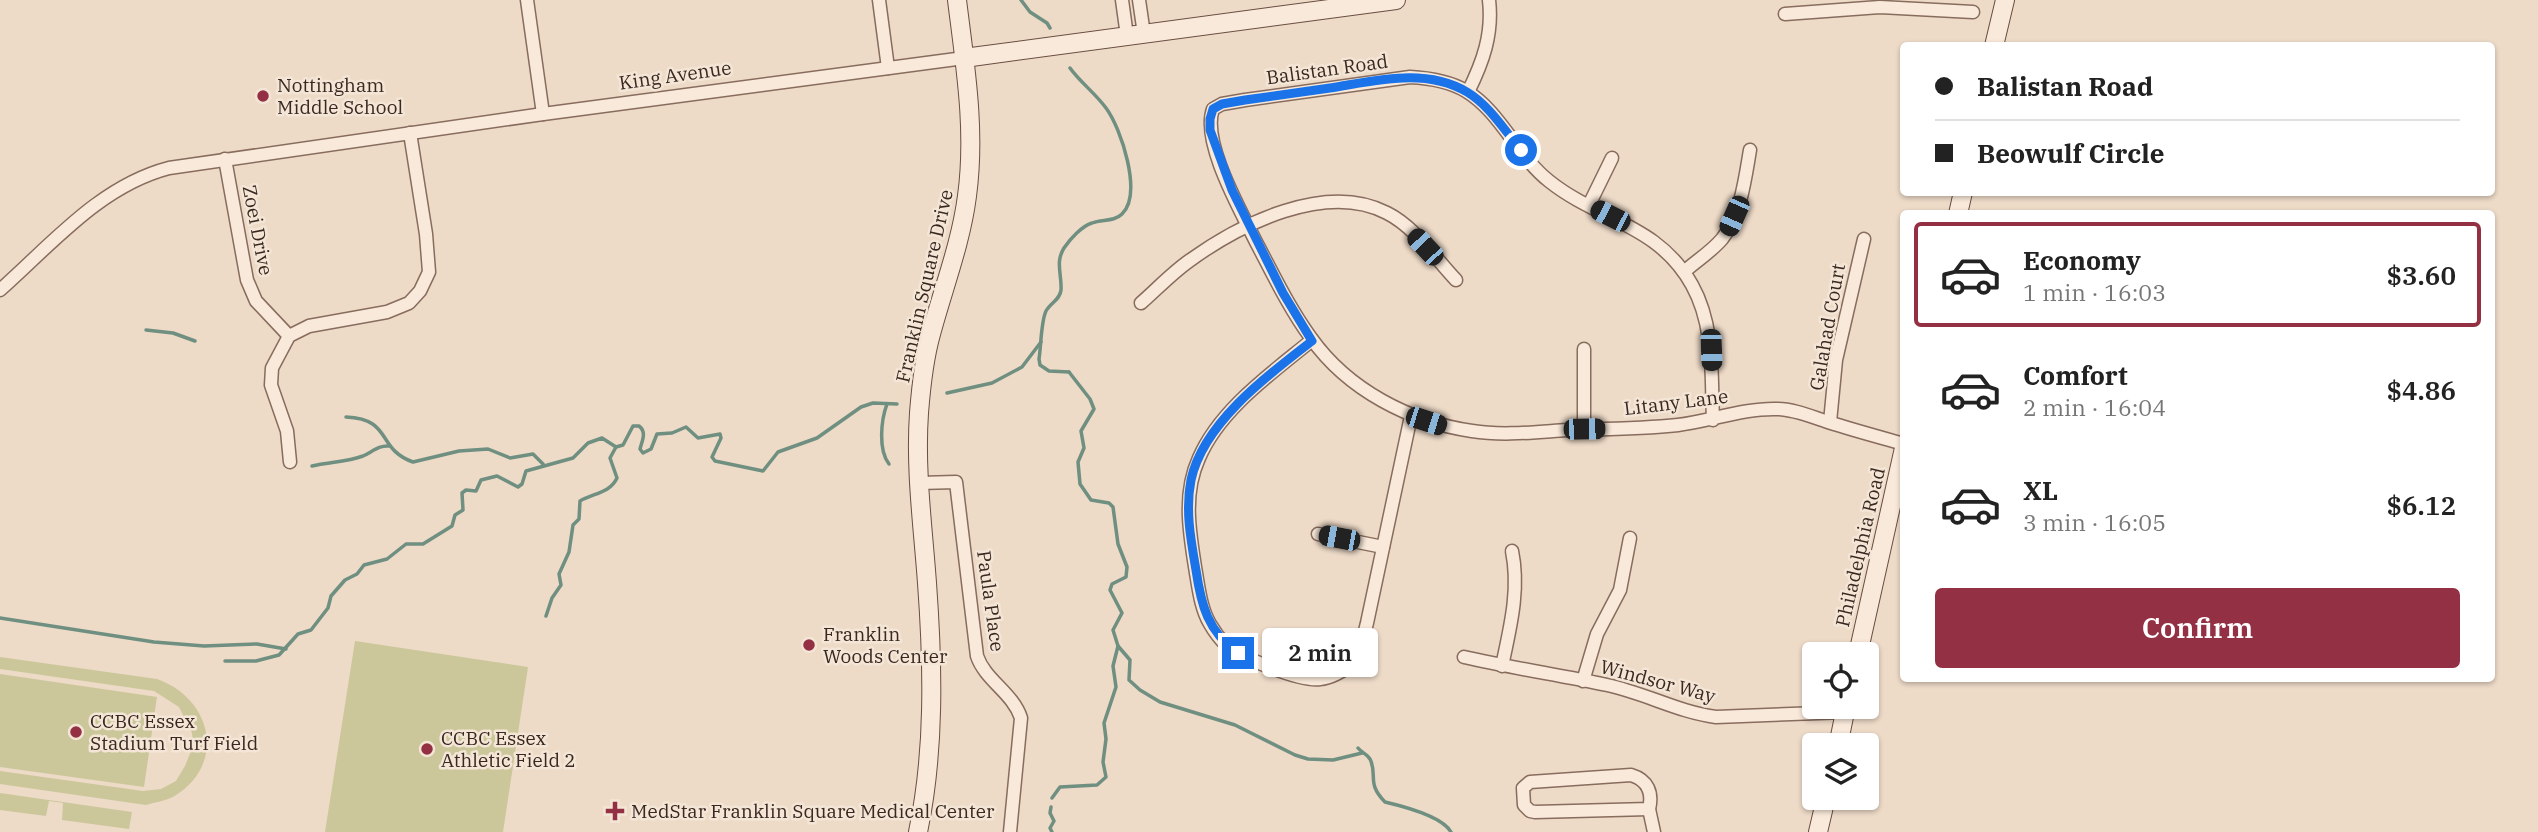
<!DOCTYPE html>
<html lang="en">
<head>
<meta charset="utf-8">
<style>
	body { margin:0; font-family:"IBM Plex Serif",serif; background:#f6f6f6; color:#222; height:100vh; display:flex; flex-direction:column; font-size:26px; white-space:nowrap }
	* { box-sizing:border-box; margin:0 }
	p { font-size:23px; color:#767676 }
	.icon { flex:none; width:38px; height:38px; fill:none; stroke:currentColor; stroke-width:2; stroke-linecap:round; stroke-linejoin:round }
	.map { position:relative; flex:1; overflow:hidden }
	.drawer { position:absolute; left:1900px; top:210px; width:595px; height:472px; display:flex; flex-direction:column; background:#fff; border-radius:7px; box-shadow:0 2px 5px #0004 }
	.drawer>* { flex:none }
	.banner { position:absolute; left:1900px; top:42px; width:595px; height:154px; border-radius:7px; box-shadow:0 2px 5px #0004; display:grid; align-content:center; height:154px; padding:0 35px; background:#fff }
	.fabs { position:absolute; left:1802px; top:642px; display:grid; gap:14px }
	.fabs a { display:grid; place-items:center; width:77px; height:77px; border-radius:7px; background:#fff; box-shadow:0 2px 5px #0004; font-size:35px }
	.end { position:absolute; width:32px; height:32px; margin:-16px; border:9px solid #1a73e8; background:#fff; box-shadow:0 0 0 4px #fff }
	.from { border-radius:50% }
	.bubble { position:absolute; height:49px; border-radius:7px; background:#fff; box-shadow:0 2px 5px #0004; font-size:23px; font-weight:600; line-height:49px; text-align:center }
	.car { position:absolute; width:21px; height:42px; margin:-21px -10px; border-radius:9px; box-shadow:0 0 5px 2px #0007; background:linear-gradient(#222 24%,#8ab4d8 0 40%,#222 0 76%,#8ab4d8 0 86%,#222 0) }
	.banner b { display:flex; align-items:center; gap:24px; height:66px; font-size:26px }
	.banner b+b { border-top:2px solid #e0e0e0 }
	.banner i { width:18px; height:18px; background:#222 }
	ul { padding:12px 0 0; list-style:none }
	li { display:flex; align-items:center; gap:21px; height:105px; margin:0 14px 10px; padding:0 21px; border:4px solid transparent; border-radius:7px }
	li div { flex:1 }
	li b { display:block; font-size:26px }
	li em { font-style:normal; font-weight:600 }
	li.selected { border-color:#943043 }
	li>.icon { width:63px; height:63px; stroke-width:1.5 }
	.action { display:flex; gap:14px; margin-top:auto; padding:14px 35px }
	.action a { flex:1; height:80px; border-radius:7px; background:#943043; color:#fff; font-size:28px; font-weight:600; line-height:80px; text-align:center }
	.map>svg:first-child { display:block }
	.green { fill:#cbc79b }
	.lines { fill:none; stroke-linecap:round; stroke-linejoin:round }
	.stream { stroke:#6f8f81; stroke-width:3.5 }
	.street-casing { stroke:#886c5d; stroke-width:15 }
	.secondary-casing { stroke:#6a4d40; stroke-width:20 }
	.street { stroke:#f8e9da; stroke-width:12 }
	.secondary { stroke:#f8e9da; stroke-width:18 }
	.route { stroke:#1a73e8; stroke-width:9 }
	.poi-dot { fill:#943043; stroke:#f4e6d6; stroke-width:2.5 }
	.labels { text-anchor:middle; stroke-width:5; stroke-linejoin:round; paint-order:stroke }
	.street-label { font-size:19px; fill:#392720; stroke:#f4e6d6 }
	.poi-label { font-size:19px; fill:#392720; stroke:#f4e6d6; text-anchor:start }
</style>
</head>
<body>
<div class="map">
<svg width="2538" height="832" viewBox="0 0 2538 832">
	<rect width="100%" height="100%" fill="#eddac7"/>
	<!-- green -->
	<g class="green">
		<path d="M 355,641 L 528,667 L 503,832 L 325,832 Z"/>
		<path d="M 0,657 L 157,679 C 213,699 227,765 173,797 C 165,801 155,802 146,805 L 0,784 L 0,771 L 143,791 L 161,789 L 176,781 L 185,766 L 193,746 L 192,733 L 179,707 L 154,691 L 0,669 Z"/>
		<path d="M 0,674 L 157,697 L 144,787 L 0,767 Z"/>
		<path d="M 0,793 L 132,812 L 129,829 L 62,820 L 63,803 L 49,801 L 46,816 L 0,810 Z"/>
	</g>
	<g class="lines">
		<!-- stream -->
		<g class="stream">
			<path d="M 1021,0 L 1030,12 L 1047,23 L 1050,28"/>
			<path d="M 146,330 L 173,333 L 195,341"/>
			<path d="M 1069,372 L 1090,399 L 1094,409 L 1081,431 L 1084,448 L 1078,462 L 1080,484 L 1091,500 L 1109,503 L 1113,507 L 1118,544 L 1127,567 L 1126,577 L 1112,584 L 1110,590 L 1122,613 L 1113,630 L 1118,646 L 1130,660 L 1129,680 L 1140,690 L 1160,702 L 1235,725 L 1295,755 L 1308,759 L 1333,760 L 1362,753"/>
			<path d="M 1069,372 L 1049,371 L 1040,365 L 1039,359 C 1041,347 1041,321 1046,311 C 1051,302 1060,300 1061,290 C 1062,275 1055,262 1064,248 C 1070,239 1082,226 1092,223 C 1102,219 1114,222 1122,214 C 1143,194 1121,128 1106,108 C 1095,93 1080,82 1070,68"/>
			<path d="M 947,393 L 992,383 L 1022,367 L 1041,342"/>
			<path d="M 887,404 C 881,420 878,450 889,464"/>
			<path d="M 346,417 C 393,419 376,449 413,462 L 459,451 L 488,449 L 510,458 L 533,454 L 543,464"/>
			<path d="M 312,466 C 329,462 347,462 363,456 C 372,452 379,445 389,446"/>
			<path d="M 546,616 L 552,598 L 561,585 L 559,574 L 569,552 L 573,525 L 579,519 L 580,501 C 594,493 610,493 617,478 L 610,458 L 616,447 L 623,445 L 633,426 L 639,426 C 647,432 642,441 640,449 L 643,453 L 651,449 L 657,434 L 672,433 L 686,427 L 698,438 L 720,434 L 721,438 L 712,457 L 715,461 L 763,471 L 778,452 L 817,438 L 861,407 L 873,403 L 897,404"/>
			<path d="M 0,618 L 154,642 L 204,646 L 257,644 L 286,649"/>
			<path d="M 225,661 L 256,661 L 279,655 L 298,634 L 311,630 L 328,608 L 331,596 L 345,580 L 357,574 L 364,565 L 387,559 L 406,544 L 423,544 L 452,526 L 455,515 L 463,510 L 462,493 L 466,490 L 476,491 L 481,480 L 497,476 L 518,487 L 522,484 L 526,471 L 573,458 L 588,443 L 602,438 L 616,447"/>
			<path d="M 1358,748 C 1362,753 1367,754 1370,759 C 1378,775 1366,783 1385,802 C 1402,806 1442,816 1451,832"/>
			<path d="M 1052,798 L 1060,787 L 1097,785 L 1106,777 L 1103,762 L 1106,739 L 1104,723 L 1116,687 L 1113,666 L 1118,646"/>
			<path d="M 1051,807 L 1050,813 L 1054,821 L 1050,828 L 1052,832"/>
		</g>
		<defs>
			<g id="street">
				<path d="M 527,0 L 543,114"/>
				<path d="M 879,0 L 888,68"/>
				<path d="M 1122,0 L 1127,36"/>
				<path d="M 1139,0 L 1144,34"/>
				<path d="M 1785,14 L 1880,7 L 1973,12"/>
				<path d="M 1468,92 C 1483,62 1493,34 1489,0"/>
				<path d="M 225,159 L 247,280 L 256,301 L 289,336"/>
				<path d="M 1589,205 L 1612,158"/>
				<path d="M 1684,272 C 1696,261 1711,252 1722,239 C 1741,215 1745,179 1750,150"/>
				<path d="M 0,290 C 52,244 100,186 169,168 L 543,114 L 964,58"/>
				<path d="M 1141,303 C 1157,289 1172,273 1189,261 C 1240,224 1326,181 1387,213 C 1415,227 1435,258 1456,280"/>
				<path d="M 1312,340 C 1272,373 1220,409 1199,458 C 1182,495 1190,535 1196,573 C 1199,590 1201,609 1210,624 C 1214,631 1220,639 1226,645 C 1242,658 1301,682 1320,679 C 1330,678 1342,672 1349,666 C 1361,656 1363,638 1367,623 L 1411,416"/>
				<path d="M 1713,420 C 1711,375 1715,326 1692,285 C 1658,224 1599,221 1549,181 C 1517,156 1501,112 1466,91 C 1449,81 1430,78 1410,77 L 1245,100 L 1222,104 L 1213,109 C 1201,142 1241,211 1256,242 C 1273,274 1289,308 1311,338 C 1348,390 1410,422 1472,431 C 1503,436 1536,432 1567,430 C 1604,429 1641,429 1678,425 C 1710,421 1744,408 1777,409 C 1794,409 1812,417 1828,422 C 1853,430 1879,437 1904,444"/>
				<path d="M 1830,422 L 1836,360 L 1864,239"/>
				<path d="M 1584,430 L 1584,349"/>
				<path d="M 290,462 L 287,431 L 271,385 L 272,368 L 289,336 L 309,326 L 387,312 L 409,303 L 420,291 L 429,272 L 426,234 L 410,133"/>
				<path d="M 919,483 L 956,482 L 977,656 C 985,680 1013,693 1021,718 L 1010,832"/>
				<path d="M 1318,534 L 1383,547"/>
				<path d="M 1464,657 C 1512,668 1560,675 1607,685 C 1645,693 1678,712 1716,717 L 1845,712"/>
				<path d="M 1502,666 C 1510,628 1520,590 1512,551"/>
				<path d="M 1583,681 L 1597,634 L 1620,590 L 1630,538"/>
				<path d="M 1631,775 C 1648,780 1653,793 1649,809 L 1535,812 L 1530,811 L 1524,805 L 1523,788 L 1530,782 Z"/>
				<path d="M 1649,809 L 1654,832"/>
			</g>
			<g id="secondary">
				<path d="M 1994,46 L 2005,0"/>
				<path d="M 964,58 L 1396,0"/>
				<path d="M 1958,214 L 1963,192"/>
				<path d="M 1858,654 L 1904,448"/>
				<path d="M 1838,746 L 1846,707"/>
				<path d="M 918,832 C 935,751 933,665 927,583 C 923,527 915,470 919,413 C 921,387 924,359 931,334 C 943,289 961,243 967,196 C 976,130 965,65 957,0"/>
				<path d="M 1818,832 L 1826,798"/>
			</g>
		</defs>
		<!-- street casing -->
		<use href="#street" class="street-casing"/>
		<!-- secondary casing -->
		<use href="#secondary" class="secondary-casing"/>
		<!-- street -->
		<use href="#street" class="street"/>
		<!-- secondary -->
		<use href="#secondary" class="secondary"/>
	</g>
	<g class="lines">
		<!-- route -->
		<path class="route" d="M 1238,653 C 1208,632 1201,605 1196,570 C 1191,541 1185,510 1191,480 C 1203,423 1269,374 1312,341 L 1283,293 L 1232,190 L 1210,130 L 1210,119 L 1213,109 L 1222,104 L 1245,100 C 1274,96 1302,92 1330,88 C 1375,81 1425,67 1467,92 C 1489,105 1505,131 1521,150"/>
	</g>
	<!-- markers -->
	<g class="poi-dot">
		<circle cx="263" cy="96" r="7"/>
		<circle cx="809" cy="645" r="7"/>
		<circle cx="76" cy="732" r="7"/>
		<circle cx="427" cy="749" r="7"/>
		<path d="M611.5 800.5h7v7h7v7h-7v7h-7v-7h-7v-7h7z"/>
	</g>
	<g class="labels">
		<!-- street labels -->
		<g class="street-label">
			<text transform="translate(1327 69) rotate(-8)" y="7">Balistan Road</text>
			<text transform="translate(675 75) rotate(-8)" y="7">King Avenue</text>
			<text transform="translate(258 230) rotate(79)" y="7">Zoei Drive</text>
			<text transform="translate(924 286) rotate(-77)" y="7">Franklin Square Drive</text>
			<text transform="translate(1827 327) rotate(-80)" y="7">Galahad Court</text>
			<text transform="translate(1676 402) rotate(-7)" y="7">Litany Lane</text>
			<text transform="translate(1860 547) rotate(-77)" y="7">Philadelphia Road</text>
			<text transform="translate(991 601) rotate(82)" y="7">Paula Place</text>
			<text transform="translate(1658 681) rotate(15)" y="7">Windsor Way</text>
		</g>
		<!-- poi labels -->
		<g class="poi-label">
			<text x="277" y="92">Nottingham<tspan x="277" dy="22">Middle School</tspan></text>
			<text x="823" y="641">Franklin<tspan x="823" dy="22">Woods Center</tspan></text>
			<text x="90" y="728">CCBC Essex<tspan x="90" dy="22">Stadium Turf Field</tspan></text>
			<text x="441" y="745">CCBC Essex<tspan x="441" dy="22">Athletic Field 2</tspan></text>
			<text x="631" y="818">MedStar Franklin Square Medical Center</text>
		</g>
	</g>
</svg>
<div class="fabs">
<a><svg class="icon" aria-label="locate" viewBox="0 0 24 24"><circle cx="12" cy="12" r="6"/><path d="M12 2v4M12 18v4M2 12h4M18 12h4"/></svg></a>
<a><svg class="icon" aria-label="layers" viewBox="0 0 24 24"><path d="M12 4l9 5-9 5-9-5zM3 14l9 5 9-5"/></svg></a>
</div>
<i class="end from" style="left:1521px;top:150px"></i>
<i class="end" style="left:1238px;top:653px"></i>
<div class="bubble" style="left:1262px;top:628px;width:116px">2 min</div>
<i class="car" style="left:1610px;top:216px;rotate:297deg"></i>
<i class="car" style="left:1734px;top:216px;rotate:204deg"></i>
<i class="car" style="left:1425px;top:247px;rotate:317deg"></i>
<i class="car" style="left:1711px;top:350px;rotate:178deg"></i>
<i class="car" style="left:1426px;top:421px;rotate:108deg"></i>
<i class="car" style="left:1584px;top:429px;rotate:89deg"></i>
<i class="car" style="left:1339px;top:538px;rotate:281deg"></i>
<div class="banner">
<b><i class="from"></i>Balistan Road</b>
<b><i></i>Beowulf Circle</b>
</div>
<section class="drawer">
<ul>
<li class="selected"><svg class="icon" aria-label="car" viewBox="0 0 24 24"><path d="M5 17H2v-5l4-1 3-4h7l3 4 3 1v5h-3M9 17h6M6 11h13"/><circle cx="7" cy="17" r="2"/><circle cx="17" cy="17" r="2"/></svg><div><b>Economy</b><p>1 min · 16:03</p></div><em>$3.60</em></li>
<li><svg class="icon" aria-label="car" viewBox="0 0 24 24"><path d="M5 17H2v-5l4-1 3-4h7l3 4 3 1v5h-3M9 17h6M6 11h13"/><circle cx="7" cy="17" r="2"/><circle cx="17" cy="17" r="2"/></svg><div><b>Comfort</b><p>2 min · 16:04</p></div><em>$4.86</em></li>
<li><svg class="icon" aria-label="car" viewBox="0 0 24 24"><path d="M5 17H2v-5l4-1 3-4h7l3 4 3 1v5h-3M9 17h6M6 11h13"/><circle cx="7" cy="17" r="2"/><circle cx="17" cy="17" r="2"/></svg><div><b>XL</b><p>3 min · 16:05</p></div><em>$6.12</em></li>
</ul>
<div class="action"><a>Confirm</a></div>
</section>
</div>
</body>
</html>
